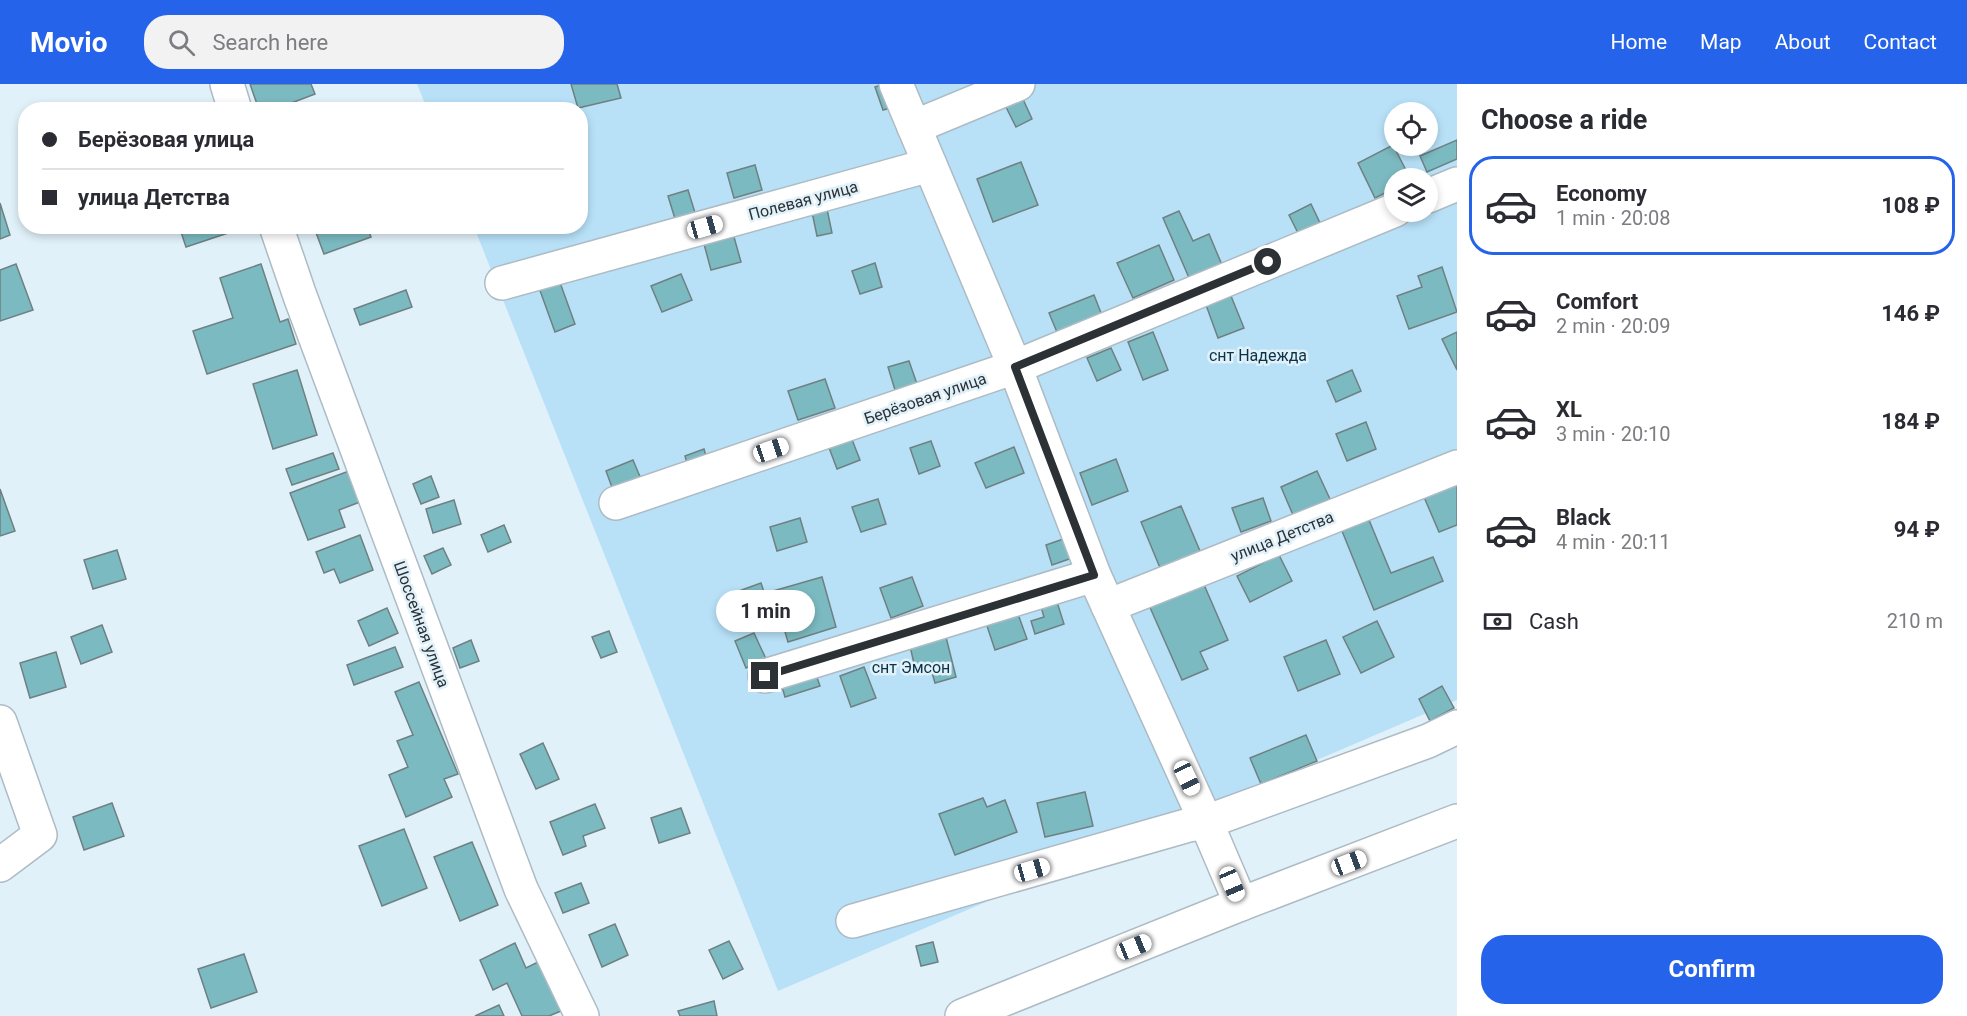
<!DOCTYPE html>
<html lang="en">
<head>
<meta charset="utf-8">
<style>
	body { margin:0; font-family:Roboto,sans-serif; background:#f2f2f3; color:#2b2b33; height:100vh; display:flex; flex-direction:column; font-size:22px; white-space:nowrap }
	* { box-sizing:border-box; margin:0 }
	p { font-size:20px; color:#7c7c81 }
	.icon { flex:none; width:33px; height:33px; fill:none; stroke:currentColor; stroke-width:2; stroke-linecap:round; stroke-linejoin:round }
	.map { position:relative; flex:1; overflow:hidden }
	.panel { display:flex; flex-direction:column; background:#fff; width:510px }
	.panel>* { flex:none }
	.guide { position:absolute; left:18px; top:18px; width:570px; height:132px; border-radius:24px; box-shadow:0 3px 9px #0003; display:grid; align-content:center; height:132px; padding:0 24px; background:#fff }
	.controls { position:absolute; left:1384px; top:18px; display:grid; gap:12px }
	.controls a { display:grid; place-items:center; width:54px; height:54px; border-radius:50%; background:#fff; box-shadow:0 3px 9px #0003; font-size:30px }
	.end { position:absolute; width:27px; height:27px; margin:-14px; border:8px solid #2b3134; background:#fff; box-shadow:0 0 0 3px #fff }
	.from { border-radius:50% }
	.bubble { position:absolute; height:42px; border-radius:21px; background:#fff; box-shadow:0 3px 9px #0003; font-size:20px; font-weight:700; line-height:42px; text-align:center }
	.car { position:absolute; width:18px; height:36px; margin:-18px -9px; border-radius:8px; box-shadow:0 0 4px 2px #0007; background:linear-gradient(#fff 24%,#345 0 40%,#fff 0 76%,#345 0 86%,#fff 0) }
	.guide b { display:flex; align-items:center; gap:21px; height:57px; font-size:22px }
	.guide b+b { border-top:2px solid #e1e1e2 }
	.guide i { width:15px; height:15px; background:#2b2b33 }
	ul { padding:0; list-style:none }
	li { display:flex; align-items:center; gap:18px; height:99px; margin:0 12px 9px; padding:0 12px; border:3px solid transparent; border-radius:24px }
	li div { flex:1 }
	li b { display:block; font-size:22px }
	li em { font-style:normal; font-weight:700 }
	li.current { border-color:#2563eb }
	li>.icon { width:54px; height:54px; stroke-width:1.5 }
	h2 { padding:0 24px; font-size:27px; line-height:72px }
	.pay { display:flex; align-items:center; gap:15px; height:66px; padding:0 24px; font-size:22px }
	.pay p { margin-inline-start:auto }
	.action { display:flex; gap:12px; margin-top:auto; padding:12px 24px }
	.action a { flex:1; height:69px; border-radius:24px; background:#2563eb; color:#fff; font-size:24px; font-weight:700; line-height:69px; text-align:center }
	header { display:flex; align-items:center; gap:36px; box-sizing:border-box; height:84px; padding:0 30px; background:#2563eb; color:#fff }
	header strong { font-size:28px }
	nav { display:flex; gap:33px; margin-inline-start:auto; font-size:21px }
	.search { width:420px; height:54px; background:#f2f2f3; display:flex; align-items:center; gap:15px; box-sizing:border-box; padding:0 21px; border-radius:24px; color:#7c7c81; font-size:22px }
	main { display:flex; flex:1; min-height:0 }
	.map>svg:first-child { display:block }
	.green { fill:#b8e1f8; fill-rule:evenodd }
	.building { fill:#7cbac1; stroke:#6f8082; stroke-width:1.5 }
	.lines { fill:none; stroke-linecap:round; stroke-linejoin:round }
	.minor-casing { stroke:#adbbc4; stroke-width:36 }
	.minor { stroke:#fff; stroke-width:33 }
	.route { stroke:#2b3134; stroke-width:8 }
	.labels { text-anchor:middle; stroke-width:5; stroke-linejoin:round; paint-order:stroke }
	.street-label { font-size:16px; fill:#2b3134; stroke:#e1f1fa }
	.park-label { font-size:16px; fill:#093347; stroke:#e1f1fa }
</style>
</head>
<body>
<header>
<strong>Movio</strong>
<div class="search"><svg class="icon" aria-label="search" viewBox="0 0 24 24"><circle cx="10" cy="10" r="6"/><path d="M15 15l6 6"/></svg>Search here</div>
<nav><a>Home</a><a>Map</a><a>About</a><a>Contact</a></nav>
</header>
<main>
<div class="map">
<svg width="1457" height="932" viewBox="0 0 1457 932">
	<rect width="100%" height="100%" fill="#e1f1fa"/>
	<!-- green -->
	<path class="green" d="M 417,0 L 1457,0 L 1457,616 L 778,907 L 474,143 L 580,142 L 580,26 L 427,25 ZM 1395,28 L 1428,28 L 1428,62 L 1395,62 ZM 1395,94 L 1428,94 L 1428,128 L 1395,128 Z"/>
	<!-- building -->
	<g class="building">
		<path d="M 250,0 L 311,0 L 315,10 L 273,26 L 259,26 Z"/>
		<path d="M 571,0 L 617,0 L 621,14 L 578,24 Z"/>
		<path d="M 884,0 L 898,22 L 883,26 L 875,3 Z"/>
		<path d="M 1022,13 L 1032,35 L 1016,43 L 1005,21 Z"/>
		<path d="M 1457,56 L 1457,75 L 1427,88 L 1420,72 Z"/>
		<path d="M 1393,61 L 1410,94 L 1395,94 L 1395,104 L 1375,114 L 1358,79 Z"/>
		<path d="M 1021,78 L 1038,121 L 993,138 L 977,95 Z"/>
		<path d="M 755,81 L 762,106 L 734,114 L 727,89 Z"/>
		<path d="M 688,106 L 696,132 L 676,138 L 668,112 Z"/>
		<path d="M 0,119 L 10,151 L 0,155 Z"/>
		<path d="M 1311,120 L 1320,139 L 1298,149 L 1289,131 Z"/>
		<path d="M 827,125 L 832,149 L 817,152 L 812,128 Z"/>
		<path d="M 1179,127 L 1193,157 L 1209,150 L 1222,181 L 1190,196 L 1163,134 Z"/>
		<path d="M 179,142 L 249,142 L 186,163 Z"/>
		<path d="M 325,142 L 367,142 L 371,153 L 324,170 L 315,146 Z"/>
		<path d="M 734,153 L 741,178 L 711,186 L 704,160 Z"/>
		<path d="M 1159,161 L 1174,196 L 1133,214 L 1117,179 Z"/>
		<path d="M 875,179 L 882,203 L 860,210 L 852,187 Z"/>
		<path d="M 16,180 L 33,226 L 0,237 L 0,186 Z"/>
		<path d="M 261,180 L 280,238 L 288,235 L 296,260 L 207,290 L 193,247 L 233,234 L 220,194 Z"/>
		<path d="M 1442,183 L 1457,228 L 1409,245 L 1397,212 L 1422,203 L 1418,192 Z"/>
		<path d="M 681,190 L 692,216 L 662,228 L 651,202 Z"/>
		<path d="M 558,193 L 575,240 L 555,248 L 538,201 Z"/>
		<path d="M 406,206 L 412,223 L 360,241 L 354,225 Z"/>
		<path d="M 1094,211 L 1103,234 L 1059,253 L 1049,229 Z"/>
		<path d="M 1231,212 L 1244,244 L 1218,254 L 1206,221 Z"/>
		<path d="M 1153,248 L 1168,286 L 1143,296 L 1128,258 Z"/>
		<path d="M 1457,248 L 1457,286 L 1442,255 Z"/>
		<path d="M 1111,264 L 1121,286 L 1097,297 L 1087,274 Z"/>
		<path d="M 909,277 L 917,300 L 895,306 L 888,283 Z"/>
		<path d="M 297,286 L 317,351 L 273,365 L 253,300 Z"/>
		<path d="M 1352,286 L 1361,307 L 1336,318 L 1327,297 Z"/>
		<path d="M 825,295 L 835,324 L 798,336 L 788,307 Z"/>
		<path d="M 1366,338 L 1376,365 L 1347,377 L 1336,350 Z"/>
		<path d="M 851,353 L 860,376 L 837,385 L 828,361 Z"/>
		<path d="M 931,357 L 940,382 L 919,390 L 910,364 Z"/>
		<path d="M 1014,363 L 1024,389 L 986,404 L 975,379 Z"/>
		<path d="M 704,365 L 708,380 L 689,387 L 685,372 Z"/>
		<path d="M 333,369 L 339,385 L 292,401 L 286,385 Z"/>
		<path d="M 1116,375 L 1128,407 L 1092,421 L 1080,389 Z"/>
		<path d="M 633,376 L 641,395 L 613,406 L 606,387 Z"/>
		<path d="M 349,387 L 360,418 L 339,426 L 345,443 L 308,456 L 290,409 Z"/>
		<path d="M 1317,387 L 1330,415 L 1293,431 L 1281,403 Z"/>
		<path d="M 431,392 L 439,413 L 421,420 L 413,400 Z"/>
		<path d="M 1457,399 L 1457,441 L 1439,448 L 1424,413 Z"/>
		<path d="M 0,405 L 15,447 L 0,452 Z"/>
		<path d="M 1263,414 L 1271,437 L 1241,448 L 1232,424 Z"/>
		<path d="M 878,415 L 886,440 L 861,448 L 852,423 Z"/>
		<path d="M 454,416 L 461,440 L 433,449 L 426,425 Z"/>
		<path d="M 1181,422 L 1203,474 L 1163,491 L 1141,438 Z"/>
		<path d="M 800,434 L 807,458 L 777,467 L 770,443 Z"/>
		<path d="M 1369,436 L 1391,489 L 1433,473 L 1443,497 L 1374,526 L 1342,447 Z"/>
		<path d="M 504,441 L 511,458 L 488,468 L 481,451 Z"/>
		<path d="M 360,451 L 373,486 L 340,499 L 334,485 L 324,489 L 316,468 Z"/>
		<path d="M 1069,453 L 1075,473 L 1052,481 L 1046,461 Z"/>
		<path d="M 443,464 L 451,481 L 432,490 L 424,472 Z"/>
		<path d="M 117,466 L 126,495 L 93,505 L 84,476 Z"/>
		<path d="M 1279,471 L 1292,497 L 1250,518 L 1237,492 Z"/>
		<path d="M 822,493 L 836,543 L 788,558 L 773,507 Z"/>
		<path d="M 912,493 L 923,522 L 891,534 L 880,504 Z"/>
		<path d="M 1202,496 L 1228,556 L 1200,568 L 1208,585 L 1182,596 L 1148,519 Z"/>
		<path d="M 761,499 L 771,529 L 749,536 L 739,507 Z"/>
		<path d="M 1057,518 L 1064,540 L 1035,550 L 1031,537 L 1044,533 L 1041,523 Z"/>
		<path d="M 387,524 L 398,549 L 369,562 L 358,537 Z"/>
		<path d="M 1018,530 L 1027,555 L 995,566 L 987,542 Z"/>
		<path d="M 1377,537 L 1394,573 L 1361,589 L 1343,553 Z"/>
		<path d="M 102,541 L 112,568 L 81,580 L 71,553 Z"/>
		<path d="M 609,547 L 617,568 L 601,574 L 592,553 Z"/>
		<path d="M 754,549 L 766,575 L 746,584 L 735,557 Z"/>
		<path d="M 945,549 L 956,593 L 935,599 L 931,585 L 916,588 L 909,558 Z"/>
		<path d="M 471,556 L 479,577 L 460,584 L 453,564 Z"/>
		<path d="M 1326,556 L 1340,590 L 1298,607 L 1284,573 Z"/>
		<path d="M 395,563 L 403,583 L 354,601 L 347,581 Z"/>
		<path d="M 56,568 L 66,603 L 30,614 L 20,579 Z"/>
		<path d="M 864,583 L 876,614 L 851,623 L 840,592 Z"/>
		<path d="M 814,585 L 820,602 L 785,613 L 780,596 Z"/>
		<path d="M 419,598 L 458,690 L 444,695 L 452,713 L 406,733 L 389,691 L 408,683 L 397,657 L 413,651 L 395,608 Z"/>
		<path d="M 1442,602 L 1454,624 L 1430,637 L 1419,615 Z"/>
		<path d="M 1306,651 L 1317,677 L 1261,700 L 1250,674 Z"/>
		<path d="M 543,659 L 559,695 L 536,705 L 520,670 Z"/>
		<path d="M 1085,708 L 1093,742 L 1045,753 L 1037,719 Z"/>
		<path d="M 983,714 L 987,723 L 1005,716 L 1017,748 L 955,771 L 939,730 Z"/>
		<path d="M 112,719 L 124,752 L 84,766 L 73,733 Z"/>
		<path d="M 595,720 L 605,744 L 583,752 L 586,762 L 563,771 L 550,738 Z"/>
		<path d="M 681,724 L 690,749 L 659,759 L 651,734 Z"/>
		<path d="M 404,745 L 427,804 L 382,822 L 359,762 Z"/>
		<path d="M 472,758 L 498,821 L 460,837 L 434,773 Z"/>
		<path d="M 581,799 L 589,819 L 563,829 L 555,809 Z"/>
		<path d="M 615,840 L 628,871 L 602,883 L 589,851 Z"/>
		<path d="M 729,857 L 743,885 L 723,895 L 709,866 Z"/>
		<path d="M 933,858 L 938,878 L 921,882 L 916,862 Z"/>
		<path d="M 515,859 L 526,884 L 538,878 L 561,927 L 549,932 L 522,932 L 507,899 L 493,906 L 480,876 Z"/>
		<path d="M 244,870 L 257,908 L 211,924 L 198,885 Z"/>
		<path d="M 714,917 L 717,932 L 680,932 L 678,927 Z"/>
		<path d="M 499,921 L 504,932 L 475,932 Z"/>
	</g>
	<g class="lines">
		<defs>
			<g id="minor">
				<path d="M 227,0 L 235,26"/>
				<path d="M 896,0 L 1015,283 L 1094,491 L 1206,738 L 1241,820"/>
				<path d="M 914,43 L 1018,0"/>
				<path d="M 1428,112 L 1457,100"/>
				<path d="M 276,142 L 300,212 L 521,805 L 582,932"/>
				<path d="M 502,199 L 930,81"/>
				<path d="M 616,419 L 1015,283 L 1395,126"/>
				<path d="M 1108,522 L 1457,383"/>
				<path d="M 765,592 L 1094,491"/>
				<path d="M 0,638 L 40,751 L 0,781"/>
				<path d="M 853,837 L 1189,741 L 1206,738 L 1428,657 L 1457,643"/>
				<path d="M 962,932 L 1241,820 L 1457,737"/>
			</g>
		</defs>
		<!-- minor casing -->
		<use href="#minor" class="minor-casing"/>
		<!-- minor -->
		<use href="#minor" class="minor"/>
	</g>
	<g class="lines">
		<!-- route -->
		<path class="route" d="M 765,592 L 1094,491 L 1015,283 L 1268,178"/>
	</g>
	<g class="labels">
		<!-- street labels -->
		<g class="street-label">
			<text transform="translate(803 116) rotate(-15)" y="6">Полевая улица</text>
			<text transform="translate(925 314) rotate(-19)" y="6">Берёзовая улица</text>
			<text transform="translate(1282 452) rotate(-22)" y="6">улица Детства</text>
			<text transform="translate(422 540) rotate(70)" y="6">Шоссейная улица</text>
		</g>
		<!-- park labels -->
		<g class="park-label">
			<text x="1258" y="277">снт Надежда</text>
			<text x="911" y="589">снт Эмсон</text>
		</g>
	</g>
</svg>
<div class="controls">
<a><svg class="icon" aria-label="locate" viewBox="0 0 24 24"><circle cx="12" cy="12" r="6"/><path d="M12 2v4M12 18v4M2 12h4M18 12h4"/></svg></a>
<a><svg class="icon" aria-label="layers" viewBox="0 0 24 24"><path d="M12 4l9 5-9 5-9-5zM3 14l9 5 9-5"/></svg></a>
</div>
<i class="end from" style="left:1268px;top:178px"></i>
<i class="end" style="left:765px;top:592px"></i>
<div class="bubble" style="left:716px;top:506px;width:99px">1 min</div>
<i class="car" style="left:705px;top:143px;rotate:74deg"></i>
<i class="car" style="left:771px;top:366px;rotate:71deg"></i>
<i class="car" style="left:1187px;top:694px;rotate:155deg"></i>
<i class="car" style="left:1349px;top:779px;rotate:69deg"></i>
<i class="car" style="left:1032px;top:786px;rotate:74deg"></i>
<i class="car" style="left:1232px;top:800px;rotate:157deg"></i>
<i class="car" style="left:1134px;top:863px;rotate:68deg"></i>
<div class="guide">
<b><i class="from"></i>Берёзовая улица</b>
<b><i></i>улица Детства</b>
</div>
</div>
<section class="panel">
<h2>Choose a ride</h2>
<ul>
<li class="current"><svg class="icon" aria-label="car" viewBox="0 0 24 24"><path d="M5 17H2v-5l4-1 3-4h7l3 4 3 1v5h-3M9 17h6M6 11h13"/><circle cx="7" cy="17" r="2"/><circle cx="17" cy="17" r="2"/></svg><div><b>Economy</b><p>1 min · 20:08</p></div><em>108 ₽</em></li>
<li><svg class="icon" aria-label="car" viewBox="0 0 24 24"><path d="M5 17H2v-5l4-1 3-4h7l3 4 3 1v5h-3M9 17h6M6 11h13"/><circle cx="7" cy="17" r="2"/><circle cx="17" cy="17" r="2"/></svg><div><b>Comfort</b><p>2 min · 20:09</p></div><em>146 ₽</em></li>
<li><svg class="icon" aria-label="car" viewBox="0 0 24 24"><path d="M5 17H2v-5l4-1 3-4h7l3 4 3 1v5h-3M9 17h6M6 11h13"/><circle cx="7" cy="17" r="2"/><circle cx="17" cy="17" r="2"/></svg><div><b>XL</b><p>3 min · 20:10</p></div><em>184 ₽</em></li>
<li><svg class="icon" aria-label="car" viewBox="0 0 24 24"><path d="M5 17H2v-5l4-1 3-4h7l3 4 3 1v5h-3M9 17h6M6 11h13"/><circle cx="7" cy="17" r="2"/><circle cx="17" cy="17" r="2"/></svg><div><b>Black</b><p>4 min · 20:11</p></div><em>94 ₽</em></li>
</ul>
<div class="pay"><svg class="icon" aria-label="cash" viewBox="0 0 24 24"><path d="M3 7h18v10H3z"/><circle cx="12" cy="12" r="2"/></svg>Cash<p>210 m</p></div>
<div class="action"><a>Confirm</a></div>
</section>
</main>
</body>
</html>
